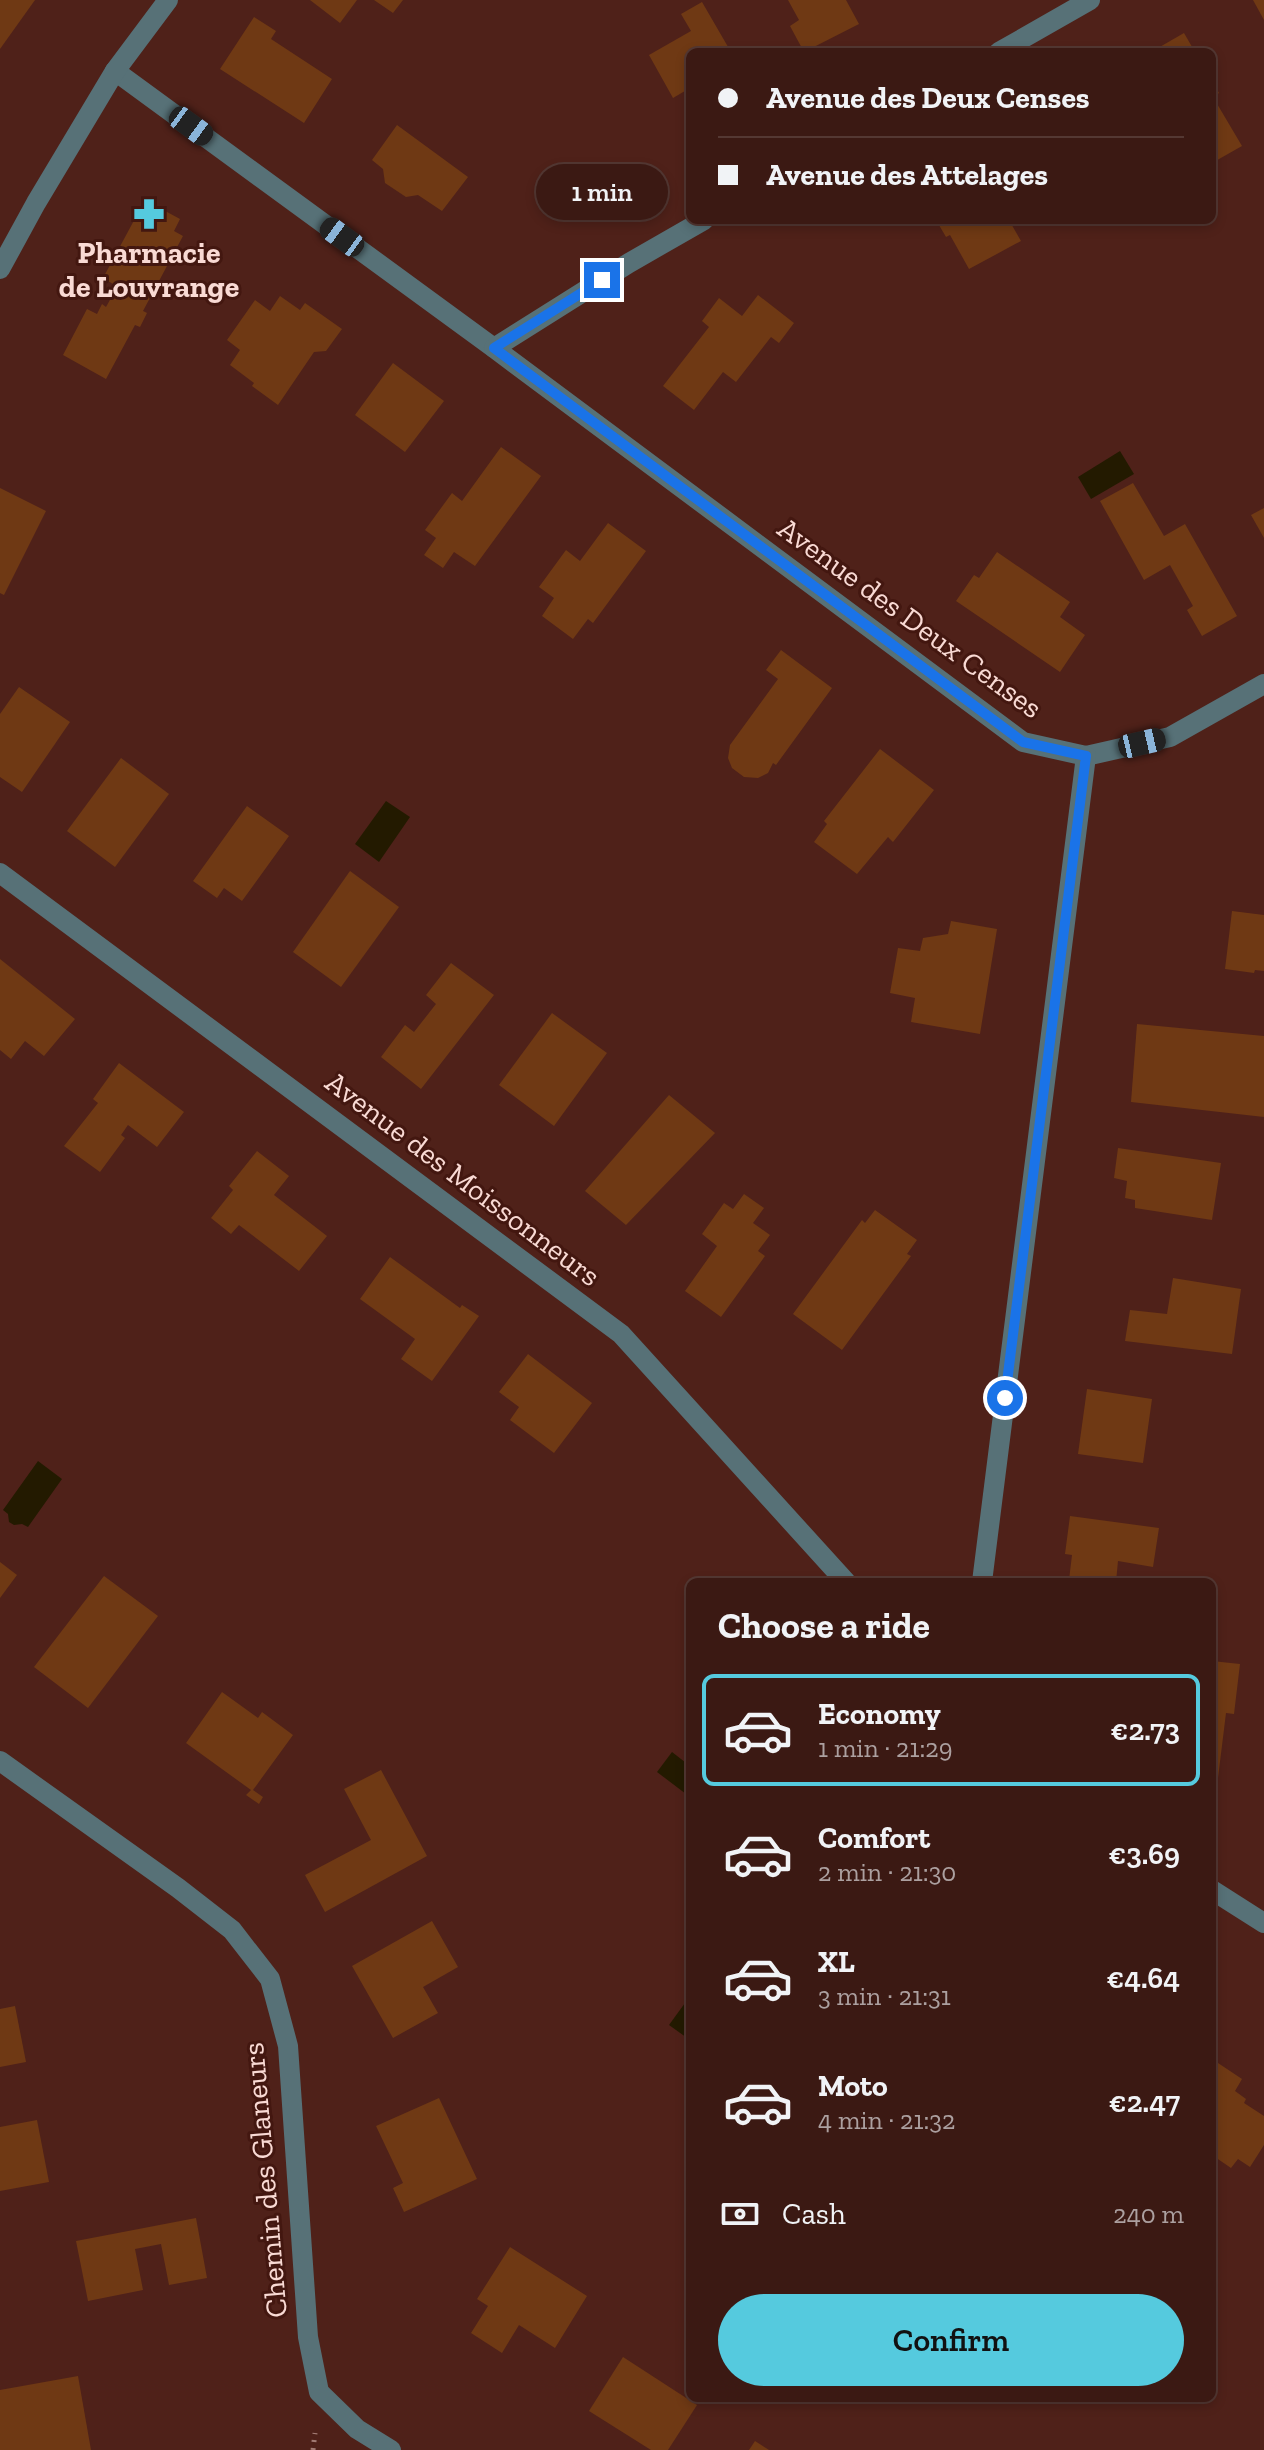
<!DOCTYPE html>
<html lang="en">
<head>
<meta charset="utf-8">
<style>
	body { margin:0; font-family:"Zilla Slab",serif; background:#462621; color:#f1f3f6; height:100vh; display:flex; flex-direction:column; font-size:30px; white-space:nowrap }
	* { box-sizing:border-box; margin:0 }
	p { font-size:26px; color:#aca0a0 }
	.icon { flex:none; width:44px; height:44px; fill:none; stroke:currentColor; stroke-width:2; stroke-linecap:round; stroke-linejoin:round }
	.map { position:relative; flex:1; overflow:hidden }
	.sheet { position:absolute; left:686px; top:1578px; width:530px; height:824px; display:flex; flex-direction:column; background:#3b1913; border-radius:12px; box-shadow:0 4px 12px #0003,0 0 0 2px #543833 }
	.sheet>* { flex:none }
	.banner { position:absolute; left:686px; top:48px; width:530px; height:176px; border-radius:12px; box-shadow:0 4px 12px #0003,0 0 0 2px #543833; display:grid; align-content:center; height:176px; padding:0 32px; background:#3b1913 }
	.end { position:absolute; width:36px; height:36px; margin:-18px; border:10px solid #1a73e8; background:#fff; box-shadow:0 0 0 4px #fff }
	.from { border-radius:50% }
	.bubble { position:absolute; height:56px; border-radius:28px; background:#3b1913; box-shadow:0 4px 12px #0003,0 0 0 2px #543833; font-size:26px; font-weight:600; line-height:56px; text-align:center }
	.car { position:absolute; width:24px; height:48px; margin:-24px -12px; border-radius:10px; box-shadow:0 0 6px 2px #0007; background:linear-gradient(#222 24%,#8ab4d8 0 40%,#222 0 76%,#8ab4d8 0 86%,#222 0) }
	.banner b { display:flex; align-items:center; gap:28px; height:76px; font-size:30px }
	.banner b+b { border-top:2px solid #543833 }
	.banner i { width:20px; height:20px; background:#f1f3f6 }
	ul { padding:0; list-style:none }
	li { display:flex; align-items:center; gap:24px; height:112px; margin:0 16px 12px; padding:0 16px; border:4px solid transparent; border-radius:12px }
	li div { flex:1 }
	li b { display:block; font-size:30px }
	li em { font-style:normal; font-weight:600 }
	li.active { border-color:#55cade }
	li>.icon { width:72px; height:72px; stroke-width:1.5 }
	h2 { padding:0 32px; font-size:36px; line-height:96px }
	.pay { display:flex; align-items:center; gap:20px; height:88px; padding:0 32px; font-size:30px }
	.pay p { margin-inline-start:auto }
	.action { display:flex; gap:16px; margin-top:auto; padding:16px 32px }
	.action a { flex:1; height:92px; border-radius:48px; background:#55cade; color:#111; font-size:32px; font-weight:600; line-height:92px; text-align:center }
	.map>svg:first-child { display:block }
	.water { fill:#231a00 }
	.building { fill:#6f3914 }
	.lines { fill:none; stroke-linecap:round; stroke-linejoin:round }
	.path { stroke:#a27b74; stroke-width:5; stroke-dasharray:2 6; stroke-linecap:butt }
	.minor { stroke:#577177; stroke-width:20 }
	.route { stroke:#1a73e8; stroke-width:10 }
	.labels { text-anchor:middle; stroke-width:6; stroke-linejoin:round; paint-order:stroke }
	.poi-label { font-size:30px; font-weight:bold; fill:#f9dad4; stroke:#431710 }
	.street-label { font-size:30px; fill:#f9dad4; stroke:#431710 }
</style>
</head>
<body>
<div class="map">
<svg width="1264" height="2450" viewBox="0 0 1264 2450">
	<rect width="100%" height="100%" fill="#4f2119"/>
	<!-- water -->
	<g class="water">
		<path d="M 1120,451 L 1134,474 L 1091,499 L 1078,477 Z"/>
		<path d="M 386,801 L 410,817 L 379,862 L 355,844 Z"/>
		<path d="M 38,1461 L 62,1479 L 28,1527 L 22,1524 L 14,1525 L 9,1522 L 8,1514 L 3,1510 Z"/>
		<path d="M 672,1752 L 690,1766 L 690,1797 L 657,1772 Z"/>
		<path d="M 685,2003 L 690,2007 L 690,2040 L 669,2025 Z"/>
	</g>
	<!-- building -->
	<g class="building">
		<path d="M 0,0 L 35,0 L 0,49 Z"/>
		<path d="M 310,0 L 357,0 L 340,23 Z"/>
		<path d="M 374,0 L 403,0 L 393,13 Z"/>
		<path d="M 788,0 L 846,0 L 859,24 L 804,52 L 790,26 L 799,20 Z"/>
		<path d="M 1253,0 L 1264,0 L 1264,20 Z"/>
		<path d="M 702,2 L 731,52 L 690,52 L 690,88 L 673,98 L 649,55 L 691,31 L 681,14 Z"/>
		<path d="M 254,17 L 276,31 L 271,39 L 332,79 L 304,123 L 220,69 Z"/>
		<path d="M 1184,33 L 1195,52 L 1151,52 Z"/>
		<path d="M 1212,81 L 1219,93 L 1213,97 L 1242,146 L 1212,163 Z"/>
		<path d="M 397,125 L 468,177 L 442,211 L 418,195 L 406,197 L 385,183 L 383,169 L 372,160 Z"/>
		<path d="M 145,200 L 180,219 L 174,231 L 183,236 L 143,311 L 147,313 L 140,327 L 135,325 L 106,379 L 63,355 L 87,309 L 97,314 L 102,304 L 106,307 L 111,298 L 106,295 L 113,284 L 103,278 Z"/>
		<path d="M 936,220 L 1009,220 L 1021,241 L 969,269 L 950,235 L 946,237 Z"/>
		<path d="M 758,295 L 794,323 L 779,343 L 771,337 L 736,382 L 723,372 L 694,410 L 663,386 L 709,327 L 702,321 L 719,298 L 742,316 Z"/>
		<path d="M 280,296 L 300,310 L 305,303 L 342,329 L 326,351 L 314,352 L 278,405 L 252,386 L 254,383 L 230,365 L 240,350 L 227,340 L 255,300 L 270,311 Z"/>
		<path d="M 393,363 L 444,401 L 405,452 L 355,415 Z"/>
		<path d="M 501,447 L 541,476 L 475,566 L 454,552 L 443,568 L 424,555 L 436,538 L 425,530 L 452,493 L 462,501 Z"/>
		<path d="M 1133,483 L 1164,536 L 1185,524 L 1237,616 L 1202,636 L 1187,610 L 1193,606 L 1170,565 L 1144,580 L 1100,501 Z"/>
		<path d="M 0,488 L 46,511 L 4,595 L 0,593 Z"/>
		<path d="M 1264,508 L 1264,538 L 1251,515 Z"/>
		<path d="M 608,523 L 646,551 L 593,623 L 588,619 L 573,639 L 542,616 L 554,598 L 539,587 L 566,550 L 580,561 Z"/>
		<path d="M 997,552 L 1070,602 L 1060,617 L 1085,635 L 1060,672 L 956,601 L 974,575 L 979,578 Z"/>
		<path d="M 781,650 L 832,688 L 776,765 L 773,763 L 768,773 L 758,778 L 744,777 L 732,768 L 728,758 L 730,745 L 778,679 L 766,670 Z"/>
		<path d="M 19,687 L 70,722 L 22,792 L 0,777 L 0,714 Z"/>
		<path d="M 880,749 L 934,790 L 893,842 L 888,837 L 857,874 L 814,842 L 827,824 L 824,821 Z"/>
		<path d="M 121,758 L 169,794 L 115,867 L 67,831 Z"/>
		<path d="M 247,806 L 289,836 L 242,901 L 224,888 L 217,898 L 193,881 Z"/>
		<path d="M 350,871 L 399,907 L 341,987 L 293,952 Z"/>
		<path d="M 1232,911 L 1264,915 L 1264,971 L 1255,970 L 1254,973 L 1225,969 Z"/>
		<path d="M 951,921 L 997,929 L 980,1034 L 911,1022 L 915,998 L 890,993 L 898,948 L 920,951 L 923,938 L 948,934 Z"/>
		<path d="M 0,959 L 75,1019 L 44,1056 L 25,1041 L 11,1059 L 0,1050 Z"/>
		<path d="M 451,963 L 494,995 L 421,1089 L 381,1057 L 405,1025 L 414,1032 L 436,1004 L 426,995 Z"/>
		<path d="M 552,1013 L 607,1053 L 554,1126 L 499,1085 Z"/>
		<path d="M 1137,1024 L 1264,1036 L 1264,1117 L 1131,1102 Z"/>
		<path d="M 119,1063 L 184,1112 L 157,1147 L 128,1125 L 121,1135 L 125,1138 L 100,1172 L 64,1146 L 98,1103 L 93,1099 Z"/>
		<path d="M 669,1095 L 715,1133 L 626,1225 L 585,1191 Z"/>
		<path d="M 1118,1148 L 1221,1163 L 1212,1220 L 1135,1208 L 1135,1200 L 1125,1198 L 1127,1181 L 1114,1178 Z"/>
		<path d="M 257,1151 L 289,1176 L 274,1195 L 327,1236 L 299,1271 L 239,1225 L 231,1234 L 211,1218 L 233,1190 L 229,1186 Z"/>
		<path d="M 744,1194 L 764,1208 L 753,1223 L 770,1235 L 758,1251 L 765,1256 L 721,1317 L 685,1291 L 717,1246 L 702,1234 L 724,1203 L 733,1209 Z"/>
		<path d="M 875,1210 L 917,1240 L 907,1254 L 911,1256 L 842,1350 L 793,1314 L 862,1220 L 865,1223 Z"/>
		<path d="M 390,1257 L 460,1308 L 462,1305 L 479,1316 L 432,1381 L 401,1359 L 415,1339 L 360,1299 Z"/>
		<path d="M 1173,1278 L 1241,1289 L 1232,1354 L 1125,1341 L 1130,1310 L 1167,1314 Z"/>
		<path d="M 528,1354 L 592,1403 L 554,1453 L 510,1420 L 519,1407 L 499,1392 Z"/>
		<path d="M 1087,1389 L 1152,1399 L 1143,1463 L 1078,1454 Z"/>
		<path d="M 1070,1516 L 1159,1528 L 1153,1567 L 1118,1561 L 1116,1582 L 1069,1580 L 1072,1555 L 1065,1554 Z"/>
		<path d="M 0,1562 L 17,1575 L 0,1598 Z"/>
		<path d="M 104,1576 L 158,1616 L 88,1708 L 34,1667 Z"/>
		<path d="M 1212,1661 L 1240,1664 L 1234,1714 L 1226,1713 L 1218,1778 L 1212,1777 Z"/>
		<path d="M 222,1692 L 258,1718 L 262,1712 L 293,1735 L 253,1790 L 263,1797 L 259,1804 L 246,1795 L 251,1790 L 186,1743 Z"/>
		<path d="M 381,1770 L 427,1856 L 325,1912 L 305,1875 L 371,1840 L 344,1789 Z"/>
		<path d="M 432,1921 L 458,1967 L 423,1987 L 438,2013 L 393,2038 L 352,1966 Z"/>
		<path d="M 15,2006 L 26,2062 L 0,2067 L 0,2009 Z"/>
		<path d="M 1212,2059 L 1242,2079 L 1235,2091 L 1246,2099 L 1244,2103 L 1264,2116 L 1264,2145 L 1250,2167 L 1238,2159 L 1231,2168 L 1212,2155 Z"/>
		<path d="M 439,2098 L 477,2179 L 404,2212 L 393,2188 L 403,2183 L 376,2126 Z"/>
		<path d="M 37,2120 L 49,2182 L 0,2191 L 0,2127 Z"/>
		<path d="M 196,2218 L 207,2278 L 169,2285 L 161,2244 L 135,2249 L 143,2290 L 88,2301 L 76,2241 Z"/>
		<path d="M 510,2247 L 587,2296 L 555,2348 L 519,2325 L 502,2353 L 471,2333 L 488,2306 L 477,2299 Z"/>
		<path d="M 623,2357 L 697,2405 L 668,2450 L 651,2450 L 589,2411 Z"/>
		<path d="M 78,2376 L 91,2450 L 0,2450 L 0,2390 Z"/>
		<path d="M 755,2441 L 769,2450 L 749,2450 Z"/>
	</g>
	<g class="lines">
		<!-- path -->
		<path class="path" d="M 313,2450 L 315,2433"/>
		<!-- minor -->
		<g class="minor">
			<path d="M 999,52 L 1090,0"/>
			<path d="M 115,71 L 494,348 L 1023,742 L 1086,756 L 1170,737 L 1264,684"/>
			<path d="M 0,269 L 36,203 L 115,71 L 168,0"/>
			<path d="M 494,348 L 629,263 L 704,220"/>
			<path d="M 0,873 L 621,1334 L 846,1582"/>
			<path d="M 982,1582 L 1086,756"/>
			<path d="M 0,1761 L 178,1888 L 232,1930 L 270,1979 L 288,2046 L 308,2337 L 319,2392 L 357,2429 L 391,2450"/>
			<path d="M 1212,1890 L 1264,1923"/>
		</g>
	</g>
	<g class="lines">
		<!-- route -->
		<path class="route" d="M 602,280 L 494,348 L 1023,742 L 1086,756 L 1005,1398"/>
	</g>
	<!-- icons -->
	<defs>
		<symbol id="pharmacy-bare" viewBox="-9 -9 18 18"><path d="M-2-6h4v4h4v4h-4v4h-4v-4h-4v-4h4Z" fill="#55cade" stroke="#431710" stroke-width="2.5" paint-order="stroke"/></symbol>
	</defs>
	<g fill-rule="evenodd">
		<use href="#pharmacy-bare" x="127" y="192" width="44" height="44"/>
	</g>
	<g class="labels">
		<!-- poi labels -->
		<g class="poi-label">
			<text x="149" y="263">Pharmacie<tspan x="149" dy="34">de Louvrange</tspan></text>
		</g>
		<!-- street labels -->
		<g class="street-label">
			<text transform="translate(910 618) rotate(36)" y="10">Avenue des Deux Censes</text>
			<text transform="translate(463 1179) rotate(37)" y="10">Avenue des Moissonneurs</text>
			<text transform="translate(265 2180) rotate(-95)" y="10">Chemin des Glaneurs</text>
		</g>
	</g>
</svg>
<i class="end from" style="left:1005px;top:1398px"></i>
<i class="end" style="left:602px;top:280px"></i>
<div class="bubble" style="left:536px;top:164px;width:132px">1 min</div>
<i class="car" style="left:191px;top:126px;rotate:126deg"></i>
<i class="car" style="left:342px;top:237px;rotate:306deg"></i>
<i class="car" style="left:1142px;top:743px;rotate:77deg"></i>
<div class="banner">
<b><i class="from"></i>Avenue des Deux Censes</b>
<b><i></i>Avenue des Attelages</b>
</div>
<section class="sheet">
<h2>Choose a ride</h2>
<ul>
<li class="active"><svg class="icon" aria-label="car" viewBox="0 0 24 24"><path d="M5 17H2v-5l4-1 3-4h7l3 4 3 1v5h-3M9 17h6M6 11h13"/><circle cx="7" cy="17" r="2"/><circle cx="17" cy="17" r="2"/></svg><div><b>Economy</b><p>1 min · 21:29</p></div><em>€2.73</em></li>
<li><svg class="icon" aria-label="car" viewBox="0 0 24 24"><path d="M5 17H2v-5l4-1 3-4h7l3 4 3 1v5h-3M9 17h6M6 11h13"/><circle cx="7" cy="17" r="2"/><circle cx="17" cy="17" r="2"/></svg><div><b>Comfort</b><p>2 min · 21:30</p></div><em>€3.69</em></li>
<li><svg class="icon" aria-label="car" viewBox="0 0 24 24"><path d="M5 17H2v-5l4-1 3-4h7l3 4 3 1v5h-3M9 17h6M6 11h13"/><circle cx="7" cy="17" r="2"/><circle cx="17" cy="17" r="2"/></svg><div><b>XL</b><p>3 min · 21:31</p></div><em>€4.64</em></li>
<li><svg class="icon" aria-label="car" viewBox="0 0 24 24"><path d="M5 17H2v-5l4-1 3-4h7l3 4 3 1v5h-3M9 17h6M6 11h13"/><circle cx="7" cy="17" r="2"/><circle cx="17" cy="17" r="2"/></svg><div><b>Moto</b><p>4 min · 21:32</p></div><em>€2.47</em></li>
</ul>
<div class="pay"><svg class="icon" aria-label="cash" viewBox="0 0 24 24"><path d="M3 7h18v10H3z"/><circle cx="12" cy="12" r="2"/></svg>Cash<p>240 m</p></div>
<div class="action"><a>Confirm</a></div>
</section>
</div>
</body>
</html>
